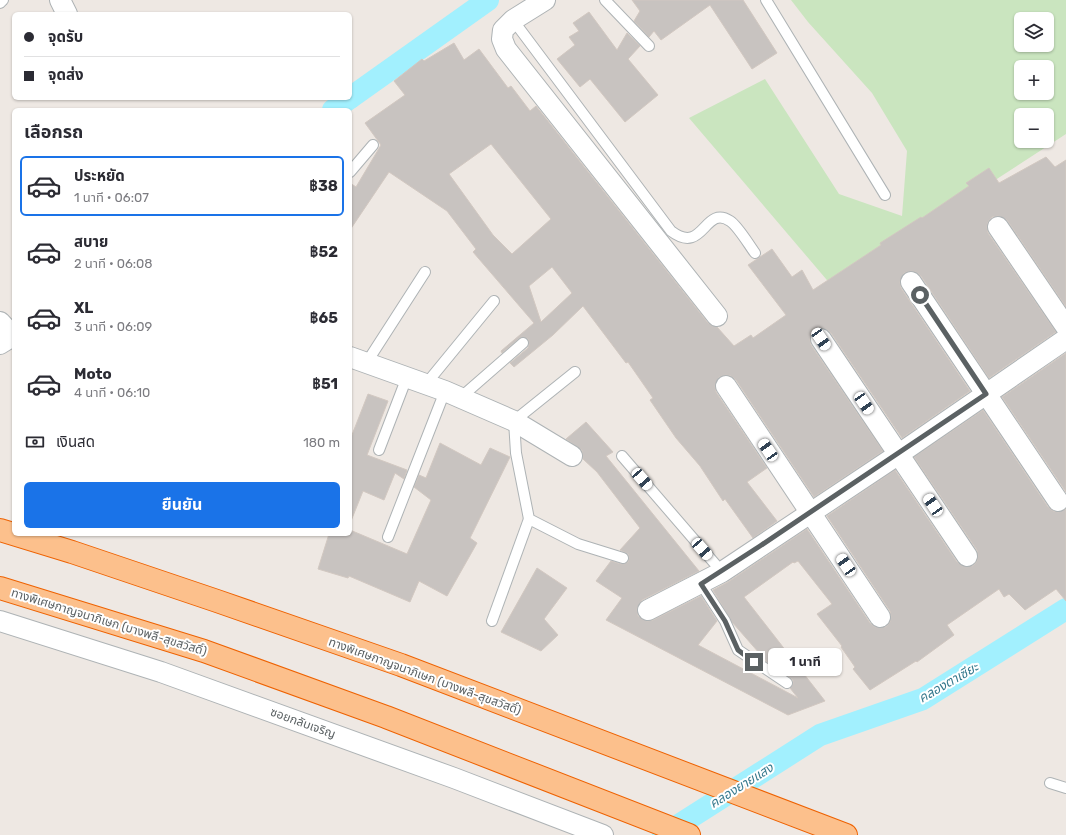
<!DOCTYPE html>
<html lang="th">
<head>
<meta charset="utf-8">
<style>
	body { margin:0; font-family:Rubik,"Noto Sans Thai",sans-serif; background:#f7f7f7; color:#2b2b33; height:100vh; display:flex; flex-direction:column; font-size:15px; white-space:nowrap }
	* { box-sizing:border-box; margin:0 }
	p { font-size:13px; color:#7c7c81 }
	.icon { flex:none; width:22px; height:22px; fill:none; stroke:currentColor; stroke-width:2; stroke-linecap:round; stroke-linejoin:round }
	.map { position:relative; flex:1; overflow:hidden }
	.details { position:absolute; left:12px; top:108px; width:340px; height:428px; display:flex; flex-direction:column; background:#fff; border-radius:6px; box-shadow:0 1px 3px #0004 }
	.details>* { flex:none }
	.top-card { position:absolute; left:12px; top:12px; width:340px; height:88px; border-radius:6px; box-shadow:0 1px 3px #0004; display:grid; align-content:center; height:88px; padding:0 12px; background:#fff }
	.tools { position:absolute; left:1014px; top:12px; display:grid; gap:8px }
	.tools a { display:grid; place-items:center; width:40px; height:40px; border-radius:6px; background:#fff; box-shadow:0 1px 3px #0004; font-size:20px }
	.end { position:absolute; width:18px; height:18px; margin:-9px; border:5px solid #5b6163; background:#fff; box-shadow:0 0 0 2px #fff }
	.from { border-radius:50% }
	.bubble { position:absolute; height:28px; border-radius:6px; background:#fff; box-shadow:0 1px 3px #0004; font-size:13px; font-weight:700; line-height:28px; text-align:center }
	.car { position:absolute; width:12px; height:24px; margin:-12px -6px; border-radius:5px; box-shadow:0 0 3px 1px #0007; background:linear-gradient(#fff 24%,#345 0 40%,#fff 0 76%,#345 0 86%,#fff 0) }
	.top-card b { display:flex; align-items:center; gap:14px; height:38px; font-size:15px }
	.top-card b+b { border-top:1px solid #e1e1e2 }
	.top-card i { width:10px; height:10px; background:#2b2b33 }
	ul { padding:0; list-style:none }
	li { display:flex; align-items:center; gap:12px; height:60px; margin:0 8px 6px; padding:0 4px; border:2px solid transparent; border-radius:6px }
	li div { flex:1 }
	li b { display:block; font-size:15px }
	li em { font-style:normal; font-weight:700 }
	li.on { border-color:#1a73e8 }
	li>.icon { width:36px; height:36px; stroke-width:1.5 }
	h2 { padding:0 12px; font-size:18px; line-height:48px }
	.pay { display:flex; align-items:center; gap:10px; height:44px; padding:0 12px; font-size:15px }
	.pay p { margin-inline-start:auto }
	.button { display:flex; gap:8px; margin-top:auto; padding:8px 12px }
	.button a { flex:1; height:46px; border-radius:6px; background:#1a73e8; color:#fff; font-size:16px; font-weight:700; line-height:46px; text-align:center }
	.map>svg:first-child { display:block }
	.green { fill:#cae5bf; fill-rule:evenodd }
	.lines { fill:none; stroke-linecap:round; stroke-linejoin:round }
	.canal { stroke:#a2f0fe; stroke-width:22 }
	.building { fill:#c8c3c0; stroke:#d2c8c1; fill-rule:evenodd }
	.service-casing { stroke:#aeb3b5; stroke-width:12 }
	.minor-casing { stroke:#aeb3b5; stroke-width:22 }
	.motorway-casing { stroke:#ee6202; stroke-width:24 }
	.service { stroke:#fff; stroke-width:10 }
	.minor { stroke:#fff; stroke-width:20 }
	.motorway { stroke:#fcc08c; stroke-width:22 }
	.route { stroke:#5b6163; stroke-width:5 }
	.labels { text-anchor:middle; stroke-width:4; stroke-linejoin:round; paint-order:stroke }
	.street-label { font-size:12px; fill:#5b6163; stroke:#fff }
	.water-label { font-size:13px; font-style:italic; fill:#35798d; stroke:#fff }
</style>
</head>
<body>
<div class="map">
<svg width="1066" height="835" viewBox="0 0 1066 835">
	<rect width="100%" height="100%" fill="#eee8e3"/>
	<!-- green -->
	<path class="green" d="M 791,0 L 1066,0 L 1066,134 L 832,286 L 689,118 L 765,79 L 839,194 L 902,216 L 907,151 L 872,93 L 808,22 ZM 1021,19 L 1047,19 L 1047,45 L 1021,45 ZM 1021,67 L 1047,67 L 1047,93 L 1021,93 ZM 1021,115 L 1047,115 L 1047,141 L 1021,141 Z"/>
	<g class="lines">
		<!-- canal -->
		<g class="canal">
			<path d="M 350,98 L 488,0"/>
			<path d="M 333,110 L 350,98"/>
			<path d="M 663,835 L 820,735 L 923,699 L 1066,609"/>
		</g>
	</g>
	<!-- building -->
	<g class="building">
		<path d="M 632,0 L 743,0 L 777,53 L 752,69 L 710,5 L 661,40 L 654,31 L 649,37 L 634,21 L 640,11 Z"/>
		<path d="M 589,12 L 617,50 L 627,33 L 640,46 L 628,59 L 658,95 L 625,122 L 590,79 L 580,87 L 557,59 L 575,45 L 569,37 L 579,31 L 573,23 Z"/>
		<path d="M 454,43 L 464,60 L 479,49 L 508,88 L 511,86 L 530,111 L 536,106 L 708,323 L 717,327 L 734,346 L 751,335 L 753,338 L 786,315 L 748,265 L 772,249 L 792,277 L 802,270 L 813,290 L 881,245 L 880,243 L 921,217 L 922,218 L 969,186 L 966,183 L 989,168 L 999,183 L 1046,157 L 1055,167 L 1066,160 L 1066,307 L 1007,220 L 998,216 L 992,217 L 988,222 L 987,227 L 988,233 L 1056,332 L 989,378 L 921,276 L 916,272 L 911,271 L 904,273 L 900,282 L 901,288 L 970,391 L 902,438 L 831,333 L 826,329 L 815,329 L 811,334 L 810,340 L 811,345 L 883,451 L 814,497 L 736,380 L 731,376 L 726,375 L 719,377 L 715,386 L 716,392 L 767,468 L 747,482 L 777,521 L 753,538 L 725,499 L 723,501 L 700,466 L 676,438 L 650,400 L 653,398 L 628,362 L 626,363 L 583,306 L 553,335 L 514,367 L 510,363 L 528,348 L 529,345 L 528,339 L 521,337 L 502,353 L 501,351 L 534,323 L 473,252 L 476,249 L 447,211 L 389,172 L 350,230 L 350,183 L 356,187 L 381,145 L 365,123 L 405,95 L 394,81 L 422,59 L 424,61 ZM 491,144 L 551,219 L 512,254 L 493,235 L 449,174 ZM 552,267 L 572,293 L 541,322 L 529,286 Z"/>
		<path d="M 1066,353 L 1066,492 L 1002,397 Z"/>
		<path d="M 368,394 L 388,401 L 367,455 L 407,470 L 404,479 L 395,473 L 384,500 L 363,491 L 351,521 L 350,440 Z"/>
		<path d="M 983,410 L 1048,507 L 1053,511 L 1058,512 L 1066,509 L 1066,601 L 1056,589 L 1025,610 L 1009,594 L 1004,597 L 999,589 L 947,625 L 954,635 L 917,662 L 916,661 L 870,690 L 853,669 L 855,667 L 841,647 L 842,646 L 817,614 L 832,604 L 798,561 L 794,563 L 793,562 L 744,597 L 825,701 L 788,715 L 606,620 L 622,598 L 596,581 L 611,561 L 621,564 L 628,562 L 629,557 L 628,554 L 620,550 L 640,528 L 597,472 L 583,459 L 582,450 L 566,439 L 586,422 L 613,452 L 606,456 L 699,571 L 642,600 L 637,609 L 638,616 L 647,621 L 653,620 L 701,596 L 717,621 L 698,645 L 798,698 L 790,688 L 793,684 L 793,680 L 767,662 L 732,622 L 713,590 L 728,582 L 807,529 L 870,623 L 875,627 L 886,627 L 890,622 L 891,616 L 890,611 L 827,516 L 895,470 L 957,562 L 962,566 L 973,566 L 977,561 L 978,555 L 977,550 L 914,457 Z"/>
		<path d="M 440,443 L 481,465 L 490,448 L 510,457 L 470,538 L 477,543 L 447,596 L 419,581 L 410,602 L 349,576 L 348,578 L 318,569 L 329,534 L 350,534 L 350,530 L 407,554 L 431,500 L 414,487 L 419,475 L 426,478 Z"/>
		<path d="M 537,568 L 567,588 L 544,619 L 558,635 L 541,651 L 501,632 Z"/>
	</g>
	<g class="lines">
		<defs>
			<g id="service">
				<path d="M 605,0 L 649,46"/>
				<path d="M 766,0 L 885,195"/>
				<path d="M 0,3 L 3,0"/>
				<path d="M 513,20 L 671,231 C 704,256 704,204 730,221 C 738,226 749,245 755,253"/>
				<path d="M 350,172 L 373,145"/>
				<path d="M 367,362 L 425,272"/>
				<path d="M 575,372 L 514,421 L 516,453 L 529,519 L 578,544 L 623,558"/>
				<path d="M 426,384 L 494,301"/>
				<path d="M 460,398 L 523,343"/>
				<path d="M 379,450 L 407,377"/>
				<path d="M 622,456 L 722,572"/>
				<path d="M 388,537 L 445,391"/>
				<path d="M 701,584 L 725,621 L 738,650 L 787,683"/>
				<path d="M 492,621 L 529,519"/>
				<path d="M 1050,783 L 1066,788"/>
			</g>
			<g id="minor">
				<path d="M 60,0 L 67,14"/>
				<path d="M 545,0 L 513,20 L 503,30 L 502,39 L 506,49 L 717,316"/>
				<path d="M 998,227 L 1066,327"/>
				<path d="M 911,282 L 1058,501"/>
				<path d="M 0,322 L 13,336 L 0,344"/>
				<path d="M 821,339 L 967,556"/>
				<path d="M 350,357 L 445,391 L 514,421 L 572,456"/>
				<path d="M 726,386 L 880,617"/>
				<path d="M 648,610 L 722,572 L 899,454 L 1066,339"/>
				<path d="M 0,621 L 161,672 L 454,778 L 603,835"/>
			</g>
			<g id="motorway">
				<path d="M 0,530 L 72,552 L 217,601 L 401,665 L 846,835"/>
				<path d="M 0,588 L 204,651 L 386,717 L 689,835"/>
			</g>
		</defs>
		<!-- service casing -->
		<use href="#service" class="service-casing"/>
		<!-- minor casing -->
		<use href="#minor" class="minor-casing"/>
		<!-- motorway casing -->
		<use href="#motorway" class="motorway-casing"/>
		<!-- service -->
		<use href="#service" class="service"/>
		<!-- minor -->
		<use href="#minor" class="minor"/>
		<!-- motorway -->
		<use href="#motorway" class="motorway"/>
	</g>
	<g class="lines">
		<!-- route -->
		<path class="route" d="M 754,662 L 738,650 L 725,621 L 701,584 L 760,546 L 986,394 L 920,295"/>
	</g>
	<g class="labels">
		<!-- street labels -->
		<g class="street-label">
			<text transform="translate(109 622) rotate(17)" y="4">ทางพิเศษกาญจนาภิเษก (บางพลี-สุขสวัสดิ์)</text>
			<text transform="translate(425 676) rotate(20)" y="4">ทางพิเศษกาญจนาภิเษก (บางพลี-สุขสวัสดิ์)</text>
			<text transform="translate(303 723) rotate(20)" y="4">ซอยกลับเจริญ</text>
		</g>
		<!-- water labels -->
		<g class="water-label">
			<text transform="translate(948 682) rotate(-30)" y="5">คลองตาเซียะ</text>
			<text transform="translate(741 785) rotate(-32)" y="5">คลองยายแสง</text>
		</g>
	</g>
</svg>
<div class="tools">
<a><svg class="icon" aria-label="layers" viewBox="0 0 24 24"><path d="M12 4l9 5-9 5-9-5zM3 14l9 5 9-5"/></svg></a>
<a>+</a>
<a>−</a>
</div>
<i class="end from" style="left:920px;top:295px"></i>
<i class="end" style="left:754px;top:662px"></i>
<div class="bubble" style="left:768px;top:648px;width:74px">1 นาที</div>
<i class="car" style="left:821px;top:339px;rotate:146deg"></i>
<i class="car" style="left:864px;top:403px;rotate:146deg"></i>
<i class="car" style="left:768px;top:450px;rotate:326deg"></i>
<i class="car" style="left:642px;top:479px;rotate:139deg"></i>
<i class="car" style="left:933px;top:505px;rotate:326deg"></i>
<i class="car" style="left:702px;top:549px;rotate:139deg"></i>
<i class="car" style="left:846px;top:565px;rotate:326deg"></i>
<div class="top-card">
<b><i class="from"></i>จุดรับ</b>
<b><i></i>จุดส่ง</b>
</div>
<section class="details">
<h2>เลือกรถ</h2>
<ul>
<li class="on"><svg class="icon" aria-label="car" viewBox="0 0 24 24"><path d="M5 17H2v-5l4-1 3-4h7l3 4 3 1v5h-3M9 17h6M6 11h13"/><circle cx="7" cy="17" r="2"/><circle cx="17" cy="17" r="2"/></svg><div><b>ประหยัด</b><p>1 นาที · 06:07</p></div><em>฿38</em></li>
<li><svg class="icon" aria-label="car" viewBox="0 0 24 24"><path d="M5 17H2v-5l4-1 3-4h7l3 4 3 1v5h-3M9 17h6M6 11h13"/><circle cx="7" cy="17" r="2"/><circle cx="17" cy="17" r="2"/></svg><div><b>สบาย</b><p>2 นาที · 06:08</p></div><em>฿52</em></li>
<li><svg class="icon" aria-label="car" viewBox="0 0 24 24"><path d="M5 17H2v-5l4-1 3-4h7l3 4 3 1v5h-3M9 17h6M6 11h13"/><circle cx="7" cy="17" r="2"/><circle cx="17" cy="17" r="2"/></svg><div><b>XL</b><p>3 นาที · 06:09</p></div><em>฿65</em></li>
<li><svg class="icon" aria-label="car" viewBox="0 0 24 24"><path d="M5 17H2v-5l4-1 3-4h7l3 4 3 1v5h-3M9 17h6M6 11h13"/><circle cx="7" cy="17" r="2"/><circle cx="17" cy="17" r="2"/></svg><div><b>Moto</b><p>4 นาที · 06:10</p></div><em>฿51</em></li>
</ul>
<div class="pay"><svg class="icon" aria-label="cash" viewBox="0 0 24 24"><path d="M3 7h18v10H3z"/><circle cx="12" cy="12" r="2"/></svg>เงินสด<p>180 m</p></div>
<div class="button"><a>ยืนยัน</a></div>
</section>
</div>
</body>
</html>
